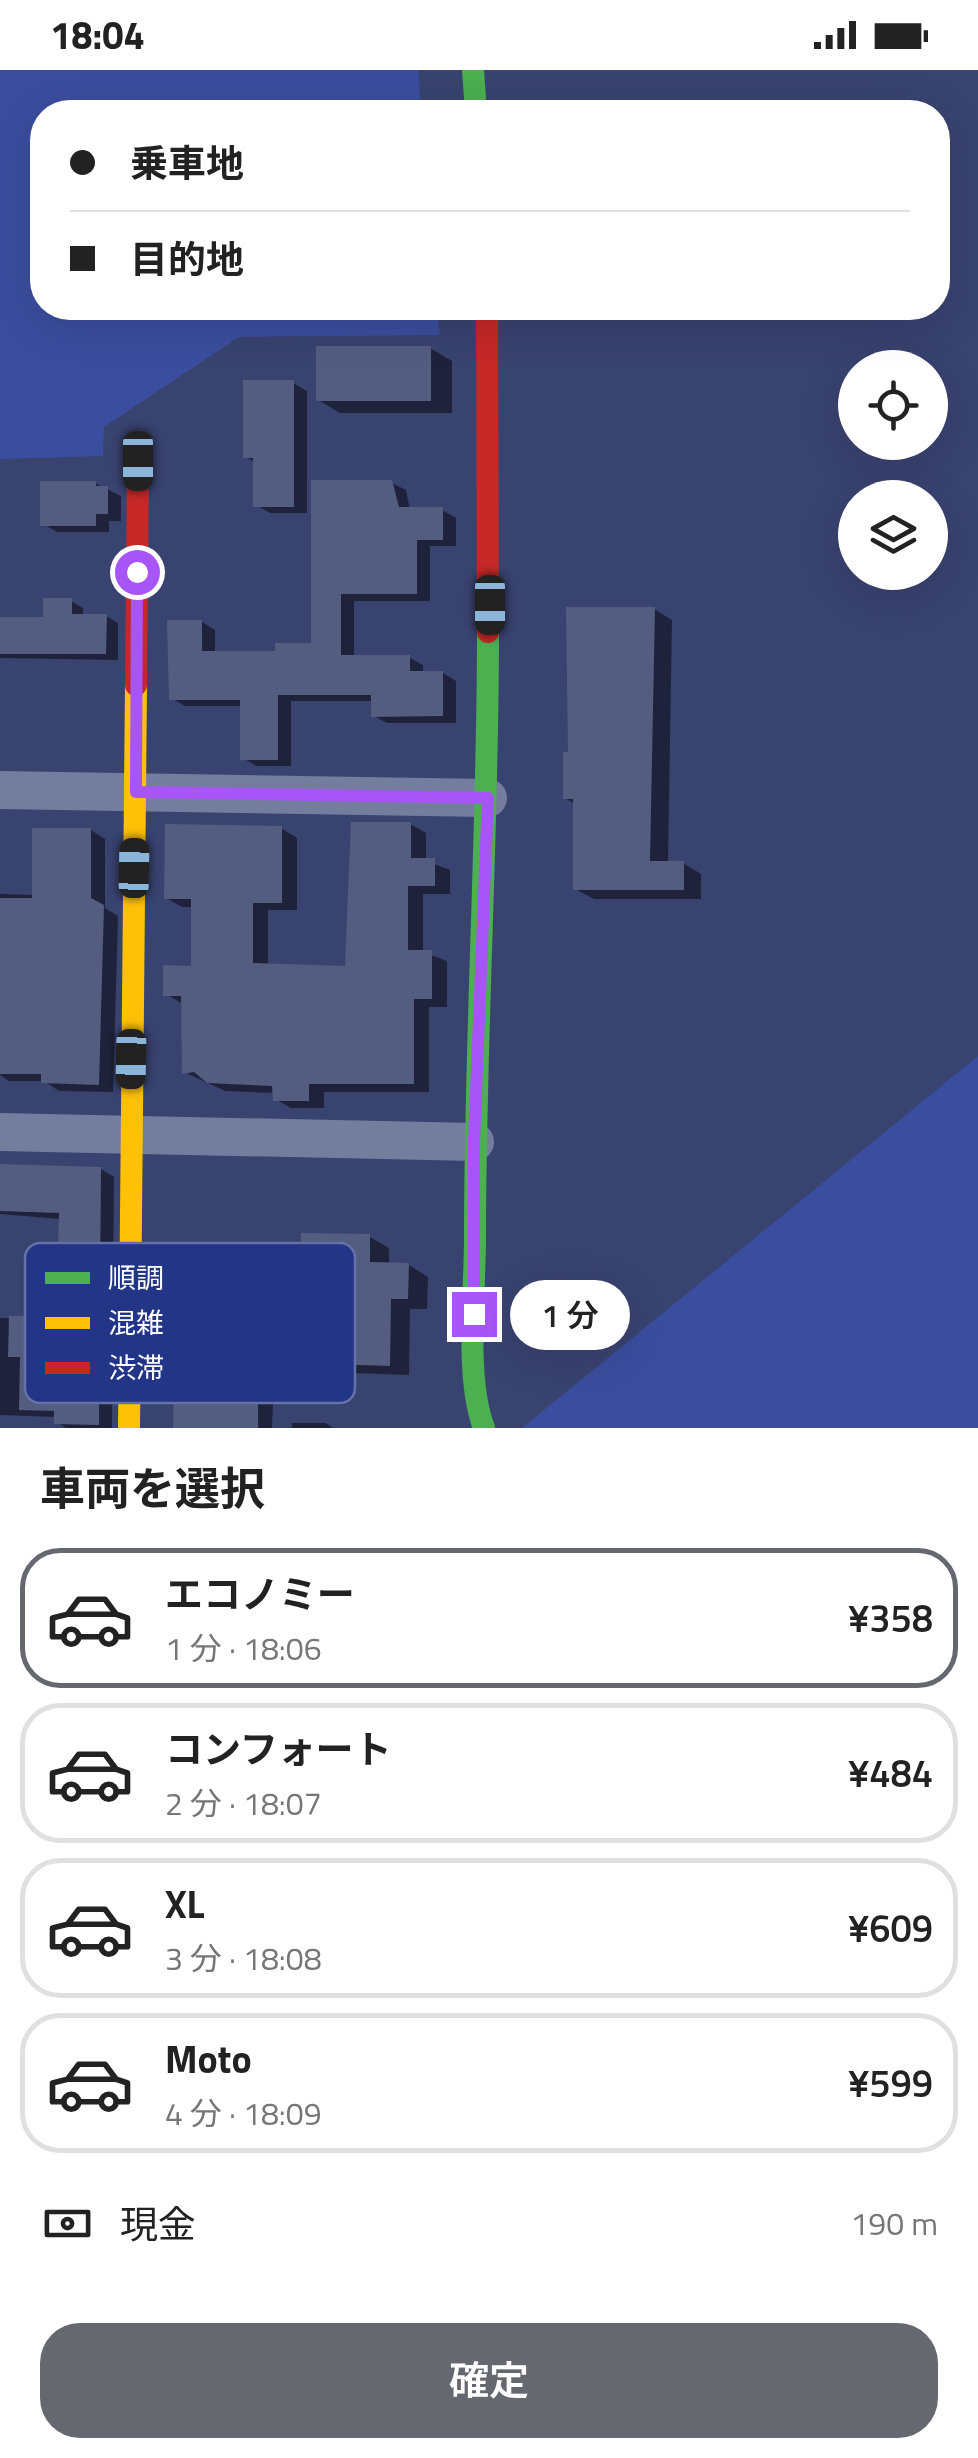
<!DOCTYPE html>
<html lang="ja">
<head>
<meta charset="utf-8">
<style>
	body { margin:0; font-family:"Titillium Web","Noto Sans JP",sans-serif; background:#f2f2f2; color:#222; height:100vh; display:flex; flex-direction:column; font-size:38px; white-space:nowrap }
	* { box-sizing:border-box; margin:0 }
	p { font-size:32px; color:#767676 }
	.icon { flex:none; width:55px; height:55px; fill:none; stroke:currentColor; stroke-width:2; stroke-linecap:round; stroke-linejoin:round }
	.map { position:relative; height:1358px; overflow:hidden }
	.panel { display:flex; flex-direction:column; background:#fff; flex:1 }
	.panel>* { flex:none }
	.banner { position:absolute; left:30px; top:30px; width:920px; height:220px; border-radius:40px; box-shadow:0 10px 40px #0002; display:grid; align-content:center; height:220px; padding:0 40px; background:#fff }
	.buttons { position:absolute; left:838px; top:280px; display:grid; gap:20px }
	.buttons a { display:grid; place-items:center; width:110px; height:110px; border-radius:50%; background:#fff; box-shadow:0 10px 40px #0002; font-size:50px }
	.end { position:absolute; width:45px; height:45px; margin:-22px; border:12px solid #a855f7; background:#fff; box-shadow:0 0 0 5px #fff }
	.from { border-radius:50% }
	.bubble { position:absolute; height:70px; border-radius:35px; background:#fff; box-shadow:0 10px 40px #0002; font-size:32px; font-weight:600; line-height:70px; text-align:center }
	.car { position:absolute; width:30px; height:60px; margin:-30px -15px; border-radius:12px; box-shadow:0 0 8px 2px #0007; background:linear-gradient(#222 24%,#8ab4d8 0 40%,#222 0 76%,#8ab4d8 0 86%,#222 0) }
	.banner b { display:flex; align-items:center; gap:35px; height:95px; font-size:38px }
	.banner b+b { border-top:2px solid #e0e0e0 }
	.banner i { width:25px; height:25px; background:#222 }
	ul { padding:0; list-style:none }
	li { display:flex; align-items:center; gap:30px; height:140px; margin:0 20px 15px; padding:0 20px; border:5px solid #e0e0e0; border-radius:40px }
	li div { flex:1 }
	li b { display:block; font-size:38px }
	li em { font-style:normal; font-weight:600 }
	li.on { border-color:#66686f }
	li>.icon { width:90px; height:90px; stroke-width:1.5 }
	h2 { padding:0 40px; font-size:45px; line-height:120px }
	.pay { display:flex; align-items:center; gap:25px; height:110px; padding:0 40px; font-size:38px }
	.pay p { margin-inline-start:auto }
	.primary-button { display:flex; gap:20px; margin-top:auto; padding:20px 40px }
	.primary-button a { flex:1; height:115px; border-radius:40px; background:#66686f; color:#fff; font-size:40px; font-weight:600; line-height:115px; text-align:center }
	.status { display:flex; justify-content:space-between; align-items:center; height:70px; padding:0 50px; background:#fff; direction:ltr }
	.status svg { height:28px; fill:currentColor }
	.map>svg:first-child { display:block }
	.green { fill:#3b4d9e }
	.shadow { fill:#0007 }
	.building { fill:#545d80 }
	.lines { fill:none; stroke-linecap:round; stroke-linejoin:round }
	.street { stroke:#757d9e; stroke-width:38 }
	.fast { stroke:#4caf50; stroke-width:22 }
	.slow { stroke:#ffc107; stroke-width:22 }
	.jam { stroke:#c62828; stroke-width:22 }
	.route { stroke:#a855f7; stroke-width:12 }
	.key { fill:#233586; stroke:#6572aa; stroke-width:2.5 }
	.key-label { font-size:28px; fill:#fff }
</style>
</head>
<body>
<div class="status"><b>18:04</b><svg viewBox="0 0 49 12"><path d="M0 12V9h3v3zM5 12V6h3v6zM10 12V3h3v9zM15 12V0h3v12zM26 1h20v11H26zM47 4h2v5h-2z"/></svg></div>
<div class="map">
<svg width="978" height="1358" viewBox="0 0 978 1358">
	<rect width="100%" height="100%" fill="#394370"/>
	<!-- green -->
	<g class="green">
		<path d="M 0,0 L 418,0 L 421,42 L 42,42 L 42,238 L 437,238 L 440,265 L 239,267 L 104,357 L 103,386 L 0,389 Z"/>
		<path d="M 978,986 L 978,1358 L 522,1358 Z"/>
	</g>
	<!-- shadow -->
	<g class="shadow">
		<path d="M 430,278 L 452,291 L 452,343 L 340,343 L 318,330 Z"/>
		<path d="M 293,313 L 307,321 L 307,443 L 270,443 L 256,435 L 256,393 L 246,387 Z"/>
		<path d="M 95,413 L 121,426 L 121,451 L 109,451 L 109,462 L 57,462 L 43,454 Z"/>
		<path d="M 392,413 L 406,420 L 410,440 L 442,440 L 456,448 L 456,476 L 430,476 L 430,531 L 354,531 L 354,588 L 410,588 L 423,595 L 423,603 L 443,603 L 456,611 L 456,653 L 387,653 L 374,646 L 374,631 L 291,631 L 291,696 L 256,696 L 243,688 L 243,636 L 185,636 L 171,628 L 202,552 L 215,560 L 215,583 L 277,583 L 313,575 Z"/>
		<path d="M 71,531 L 83,538 L 83,546 L 106,546 L 118,553 L 118,590 L 0,588 L 0,549 L 46,549 Z"/>
		<path d="M 654,539 L 672,550 L 668,793 L 683,793 L 701,804 L 701,829 L 594,829 L 575,819 L 575,734 L 565,728 L 570,685 Z"/>
		<path d="M 410,754 L 426,763 L 426,791 L 450,800 L 450,824 L 423,824 L 423,882 L 447,891 L 447,937 L 429,937 L 429,1022 L 324,1022 L 324,1038 L 291,1038 L 275,1029 L 275,1023 L 225,1021 L 184,1002 L 181,933 L 166,924 L 194,899 L 194,837 L 182,837 L 166,828 L 281,758 L 297,768 L 297,840 L 268,840 L 268,896 L 348,899 Z"/>
		<path d="M 91,760 L 105,769 L 105,838 L 118,846 L 113,1022 L 59,1021 L 44,1011 L 9,1011 L 0,1005 L 0,824 L 35,825 Z"/>
		<path d="M 0,1097 L 101,1099 L 114,1107 L 113,1228 L 98,1228 L 96,1314 L 112,1322 L 112,1358 L 66,1358 L 56,1352 L 56,1347 L 0,1345 L 0,1248 L 59,1249 L 61,1149 L 0,1144 Z"/>
		<path d="M 370,1167 L 389,1178 L 389,1195 L 409,1195 L 428,1207 L 427,1239 L 410,1239 L 409,1305 L 321,1302 L 302,1291 Z"/>
		<path d="M 258,1324 L 273,1333 L 272,1358 L 176,1358 Z"/>
		<path d="M 292,1353 L 326,1353 L 333,1358 L 292,1358 Z"/>
	</g>
	<!-- building -->
	<g class="building">
		<rect x="316" y="276" width="115" height="55"/>
		<path d="M 243,310 L 294,310 L 294,437 L 253,437 L 253,388 L 243,388 Z"/>
		<path d="M 311,410 L 392,410 L 399,437 L 443,437 L 443,470 L 417,470 L 417,524 L 341,524 L 341,585 L 410,585 L 410,601 L 443,601 L 443,646 L 371,647 L 371,625 L 278,625 L 278,690 L 240,690 L 240,630 L 169,630 L 167,550 L 202,550 L 202,581 L 275,581 L 275,573 L 311,573 Z"/>
		<path d="M 40,411 L 96,411 L 96,416 L 108,416 L 108,444 L 96,444 L 96,456 L 40,456 Z"/>
		<path d="M 43,528 L 72,528 L 72,544 L 107,544 L 106,584 L 0,584 L 0,547 L 43,547 Z"/>
		<path d="M 566,537 L 655,537 L 650,791 L 684,791 L 684,820 L 573,820 L 573,729 L 563,729 L 563,682 L 568,682 Z"/>
		<path d="M 351,752 L 411,752 L 411,788 L 435,788 L 435,816 L 408,816 L 408,880 L 432,880 L 432,929 L 414,929 L 414,1014 L 309,1014 L 309,1031 L 273,1031 L 272,1016 L 207,1013 L 194,1002 L 182,1004 L 181,926 L 163,926 L 163,895 L 191,896 L 191,829 L 164,829 L 165,754 L 282,756 L 282,833 L 253,833 L 253,893 L 345,896 Z"/>
		<path d="M 32,758 L 91,758 L 91,828 L 104,835 L 99,1015 L 41,1013 L 41,1004 L 0,1004 L 0,828 L 32,828 Z"/>
		<path d="M 0,1094 L 101,1097 L 100,1222 L 85,1222 L 83,1312 L 99,1312 L 99,1355 L 54,1354 L 54,1341 L 19,1340 L 20,1287 L 8,1287 L 9,1246 L 56,1246 L 59,1143 L 0,1141 Z"/>
		<path d="M 301,1163 L 370,1164 L 370,1192 L 409,1193 L 408,1229 L 391,1229 L 390,1296 L 299,1293 Z"/>
		<path d="M 174,1320 L 258,1322 L 258,1358 L 173,1358 Z"/>
	</g>
	<g class="lines">
		<!-- street -->
		<g class="street">
			<path d="M 0,720 L 488,728"/>
			<path d="M 0,1062 L 475,1072"/>
		</g>
		<!-- fast -->
		<g class="fast">
			<path d="M 473,0 L 476,42"/>
			<path d="M 484,1358 C 465,1308 475,1224 475,1169 C 475,967 488,765 488,562"/>
		</g>
		<!-- slow -->
		<path class="slow" d="M 129,1358 L 136,615"/>
		<!-- jam -->
		<g class="jam">
			<path d="M 487,238 L 488,562"/>
			<path d="M 136,615 L 138,391"/>
		</g>
	</g>
	<g class="lines">
		<!-- route -->
		<path class="route" d="M 137,502 L 136,722 L 488,728 L 474,1072 L 474,1244"/>
	</g>
	<!-- legend -->
	<rect x="25" y="1173" width="330" height="160" rx="15" class="key"/>
	<rect x="45" y="1202" width="45" height="12" fill="#4caf50"/>
	<rect x="45" y="1247" width="45" height="12" fill="#ffc107"/>
	<rect x="45" y="1292" width="45" height="12" fill="#c62828"/>
	<g class="key-label">
		<text x="108" y="1218">順調</text>
		<text x="108" y="1263">混雑</text>
		<text x="108" y="1308">渋滞</text>
	</g>
</svg>
<div class="buttons">
<a><svg class="icon" aria-label="locate" viewBox="0 0 24 24"><circle cx="12" cy="12" r="6"/><path d="M12 2v4M12 18v4M2 12h4M18 12h4"/></svg></a>
<a><svg class="icon" aria-label="layers" viewBox="0 0 24 24"><path d="M12 4l9 5-9 5-9-5zM3 14l9 5 9-5"/></svg></a>
</div>
<i class="end from" style="left:137px;top:502px"></i>
<i class="end" style="left:474px;top:1244px"></i>
<div class="bubble" style="left:510px;top:1210px;width:120px">1 分</div>
<i class="car" style="left:138px;top:391px;rotate:180deg"></i>
<i class="car" style="left:490px;top:535px;rotate:180deg"></i>
<i class="car" style="left:134px;top:798px;rotate:1deg"></i>
<i class="car" style="left:131px;top:989px;rotate:181deg"></i>
<div class="banner">
<b><i class="from"></i>乗車地</b>
<b><i></i>目的地</b>
</div>
</div>
<section class="panel">
<h2>車両を選択</h2>
<ul>
<li class="on"><svg class="icon" aria-label="car" viewBox="0 0 24 24"><path d="M5 17H2v-5l4-1 3-4h7l3 4 3 1v5h-3M9 17h6M6 11h13"/><circle cx="7" cy="17" r="2"/><circle cx="17" cy="17" r="2"/></svg><div><b>エコノミー</b><p>1 分 · 18:06</p></div><em>¥358</em></li>
<li><svg class="icon" aria-label="car" viewBox="0 0 24 24"><path d="M5 17H2v-5l4-1 3-4h7l3 4 3 1v5h-3M9 17h6M6 11h13"/><circle cx="7" cy="17" r="2"/><circle cx="17" cy="17" r="2"/></svg><div><b>コンフォート</b><p>2 分 · 18:07</p></div><em>¥484</em></li>
<li><svg class="icon" aria-label="car" viewBox="0 0 24 24"><path d="M5 17H2v-5l4-1 3-4h7l3 4 3 1v5h-3M9 17h6M6 11h13"/><circle cx="7" cy="17" r="2"/><circle cx="17" cy="17" r="2"/></svg><div><b>XL</b><p>3 分 · 18:08</p></div><em>¥609</em></li>
<li><svg class="icon" aria-label="car" viewBox="0 0 24 24"><path d="M5 17H2v-5l4-1 3-4h7l3 4 3 1v5h-3M9 17h6M6 11h13"/><circle cx="7" cy="17" r="2"/><circle cx="17" cy="17" r="2"/></svg><div><b>Moto</b><p>4 分 · 18:09</p></div><em>¥599</em></li>
</ul>
<div class="pay"><svg class="icon" aria-label="cash" viewBox="0 0 24 24"><path d="M3 7h18v10H3z"/><circle cx="12" cy="12" r="2"/></svg>現金<p>190 m</p></div>
<div class="primary-button"><a>確定</a></div>
</section>
</body>
</html>
